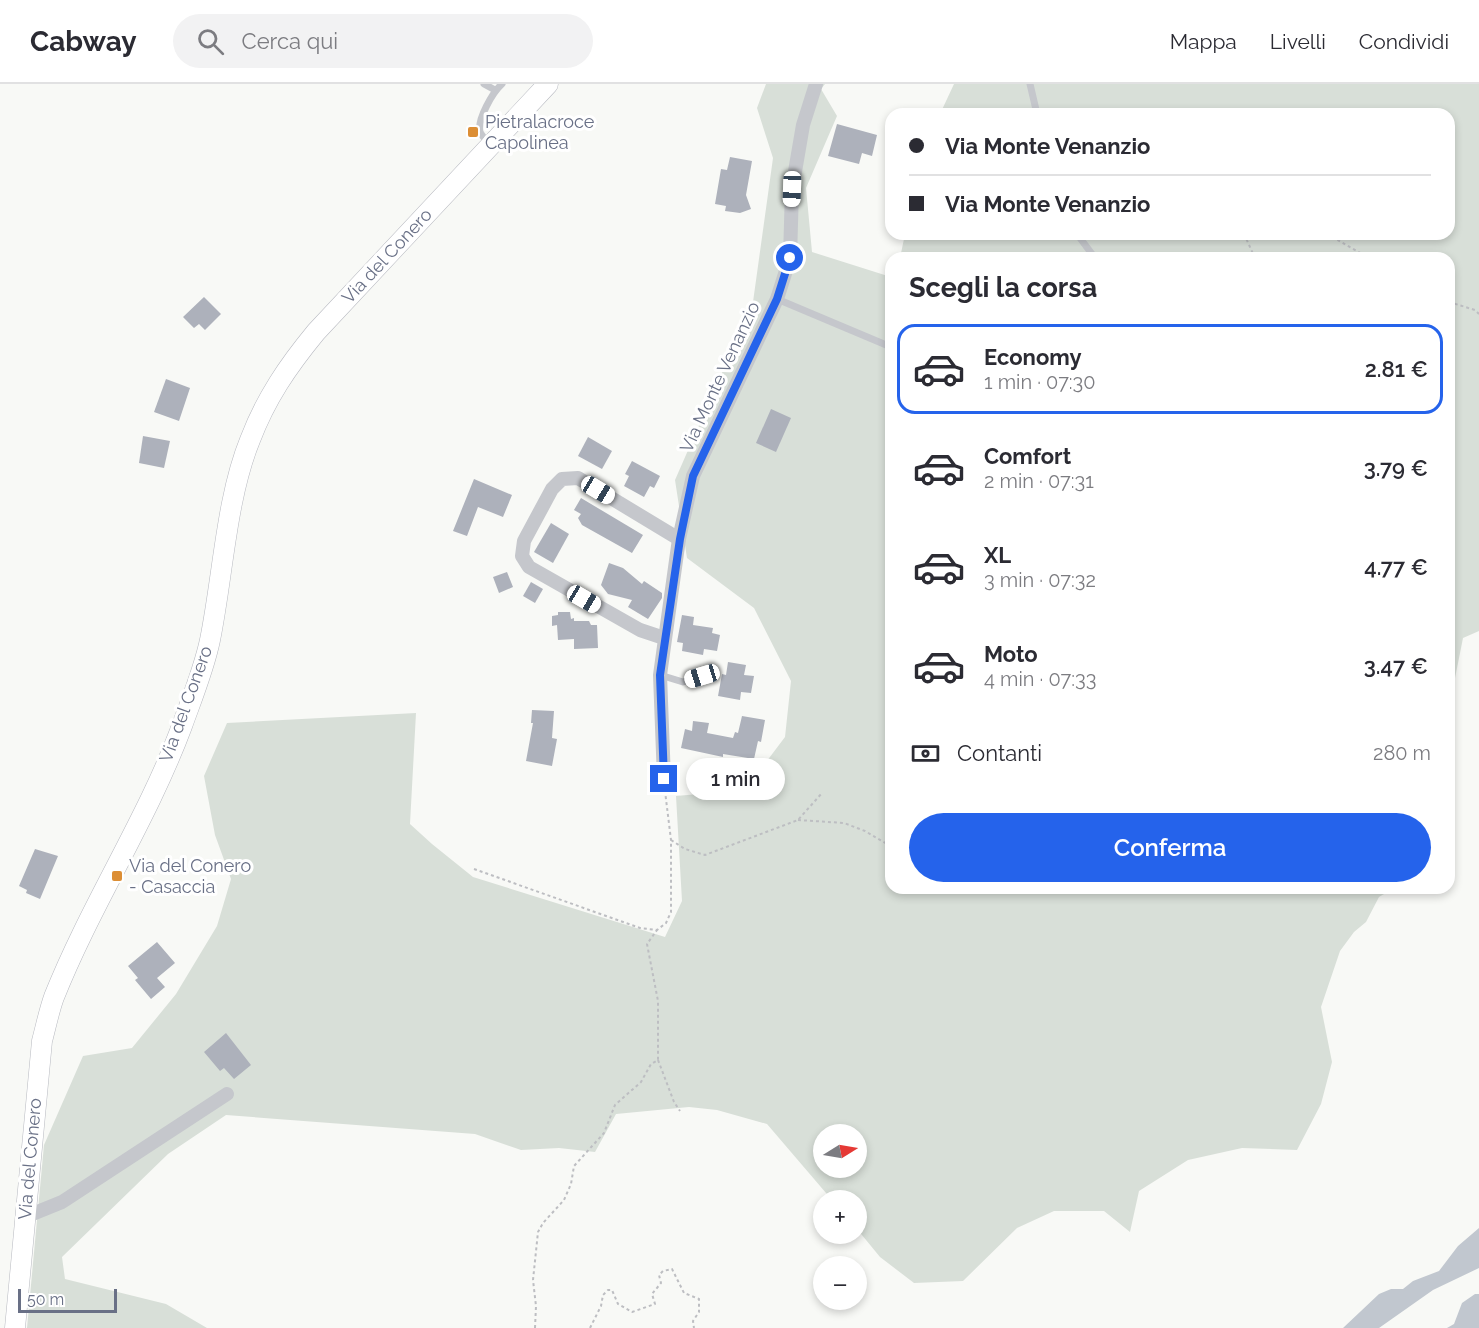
<!DOCTYPE html>
<html lang="it">
<head>
<meta charset="utf-8">
<style>
	body { margin:0; font-family:Raleway,sans-serif; background:#f2f2f3; color:#2b2b33; height:100vh; display:flex; flex-direction:column; font-size:22px; white-space:nowrap }
	* { box-sizing:border-box; margin:0 }
	p { font-size:20px; color:#7c7c81 }
	.icon { flex:none; width:33px; height:33px; fill:none; stroke:currentColor; stroke-width:2; stroke-linecap:round; stroke-linejoin:round }
	.map { position:relative; flex:1; overflow:hidden }
	.panel { position:absolute; left:885px; top:168px; width:570px; height:642px; display:flex; flex-direction:column; background:#fff; border-radius:18px; box-shadow:0 3px 9px #0003 }
	.panel>* { flex:none }
	.hud { position:absolute; left:885px; top:24px; width:570px; height:132px; border-radius:18px; box-shadow:0 3px 9px #0003; display:grid; align-content:center; height:132px; padding:0 24px; background:#fff }
	.needle { width:39px; rotate:79deg }
	.tools { position:absolute; left:813px; top:1040px; display:grid; gap:12px }
	.tools a { display:grid; place-items:center; width:54px; height:54px; border-radius:50%; background:#fff; box-shadow:0 3px 9px #0003; font-size:30px }
	.scale { position:absolute; left:18px; bottom:15px; width:99px; box-sizing:border-box; padding-left:6px; border:3px solid #697086; border-top:0; font-size:16px; line-height:21px; white-space:nowrap; color:#697086; -webkit-text-stroke:4px #fff; paint-order:stroke }
	.end { position:absolute; width:27px; height:27px; margin:-14px; border:8px solid #2563eb; background:#fff; box-shadow:0 0 0 3px #fff }
	.from { border-radius:50% }
	.bubble { position:absolute; height:42px; border-radius:21px; background:#fff; box-shadow:0 3px 9px #0003; font-size:20px; font-weight:600; line-height:42px; text-align:center }
	.car { position:absolute; width:18px; height:36px; margin:-18px -9px; border-radius:8px; box-shadow:0 0 4px 2px #0007; background:linear-gradient(#fff 24%,#345 0 40%,#fff 0 76%,#345 0 86%,#fff 0) }
	.hud b { display:flex; align-items:center; gap:21px; height:57px; font-size:22px }
	.hud b+b { border-top:2px solid #e1e1e2 }
	.hud i { width:15px; height:15px; background:#2b2b33 }
	ul { padding:0; list-style:none }
	li { display:flex; align-items:center; gap:18px; height:90px; margin:0 12px 9px; padding:0 12px; border:3px solid transparent; border-radius:18px }
	li div { flex:1 }
	li b { display:block; font-size:22px }
	li em { font-style:normal; font-weight:600 }
	li.active { border-color:#2563eb }
	li>.icon { width:54px; height:54px; stroke-width:1.5 }
	h2 { padding:0 24px; font-size:27px; line-height:72px }
	.pay { display:flex; align-items:center; gap:15px; height:66px; padding:0 24px; font-size:22px }
	.pay p { margin-inline-start:auto }
	.button { display:flex; gap:12px; margin-top:auto; padding:12px 24px }
	.button a { flex:1; height:69px; border-radius:36px; background:#2563eb; color:#fff; font-size:24px; font-weight:600; line-height:69px; text-align:center }
	header { display:flex; align-items:center; gap:36px; box-sizing:border-box; height:84px; padding:0 30px; background:#fff; border-bottom:2px solid #e1e1e2 }
	header strong { font-size:28px }
	nav { display:flex; gap:33px; margin-inline-start:auto; font-size:21px }
	.search { width:420px; height:54px; background:#f2f2f3; display:flex; align-items:center; gap:15px; box-sizing:border-box; padding:0 21px; border-radius:33px; color:#7c7c81; font-size:22px }
	.map>svg:first-child { display:block }
	.green { fill:#d8dfd8; fill-rule:evenodd }
	.water { fill:#c1c7cf }
	.building { fill:#adb1bb }
	.lines { fill:none; stroke-linecap:round; stroke-linejoin:round }
	.secondary-casing { stroke:#b7b9c0; stroke-width:21 }
	.path { stroke:#bdbec2; stroke-width:2; stroke-dasharray:3 3; stroke-linecap:butt }
	.service { stroke:#c5c7cc; stroke-width:7 }
	.minor { stroke:#c5c7cc; stroke-width:14 }
	.secondary { stroke:#fff; stroke-width:20 }
	.route { stroke:#2563eb; stroke-width:8 }
	.poi-dot { fill:#dc8e34; stroke:#fff; stroke-width:2 }
	.labels { text-anchor:middle; stroke-width:6; stroke-linejoin:round; paint-order:stroke }
	.poi-label { font-size:18px; fill:#697086; stroke:#fff; text-anchor:start }
	.street-label { font-size:18px; fill:#697086; stroke:#fff }
</style>
</head>
<body>
<header>
<strong>Cabway</strong>
<div class="search"><svg class="icon" aria-label="search" viewBox="0 0 24 24"><circle cx="10" cy="10" r="6"/><path d="M15 15l6 6"/></svg>Cerca qui</div>
<nav><a>Mappa</a><a>Livelli</a><a>Condividi</a></nav>
</header>
<div class="map">
<svg width="1479" height="1244" viewBox="0 0 1479 1244">
	<rect width="100%" height="100%" fill="#f8f9f6"/>
	<!-- green -->
	<g class="green">
		<path d="M 766,0 L 825,0 L 821,5 L 837,32 L 806,104 L 812,168 L 891,193 L 891,804 L 1394,804 L 1379,813 L 1366,838 L 1354,848 L 1340,867 L 1321,923 L 1332,978 L 1321,1020 L 1297,1066 L 1242,1064 L 1188,1076 L 1139,1107 L 1130,1148 L 1104,1127 L 1054,1127 L 1017,1144 L 963,1197 L 914,1199 L 880,1173 L 857,1145 L 856,1116 L 832,1116 L 767,1040 L 717,1026 L 689,1023 L 616,1030 L 595,1068 L 559,1064 L 521,1066 L 475,1050 L 226,1031 L 168,1070 L 62,1173 L 65,1195 L 166,1220 L 207,1244 L 27,1244 L 44,1061 L 83,972 L 132,964 L 176,910 L 217,842 L 231,795 L 215,751 L 204,692 L 227,639 L 416,629 L 410,740 L 432,760 L 473,793 L 665,853 L 682,817 L 676,712 L 745,706 L 785,653 L 791,597 L 754,524 L 687,474 L 675,396 L 753,218 L 773,74 L 757,24 ZM 824,1050 L 856,1050 L 856,1083 L 824,1083 Z"/>
		<path d="M 954,0 L 1479,0 L 1479,547 L 1463,554 L 1451,614 L 1454,687 L 1449,690 L 1449,174 L 900,174 L 905,150 L 1449,150 L 1449,30 L 940,30 Z"/>
	</g>
	<!-- water -->
	<g class="water">
		<path d="M 1479,1144 L 1479,1184 L 1433,1206 L 1379,1244 L 1343,1244 L 1379,1210 L 1391,1205 L 1403,1205 L 1413,1197 L 1439,1187 L 1458,1162 Z"/>
		<path d="M 1475,1210 L 1479,1210 L 1479,1244 L 1447,1244 L 1454,1240 L 1462,1219 Z"/>
	</g>
	<!-- building -->
	<g class="building">
		<path d="M 837,40 L 877,51 L 872,72 L 862,69 L 859,80 L 828,72 Z"/>
		<path d="M 730,73 L 752,77 L 746,111 L 751,125 L 740,129 L 725,127 L 726,122 L 715,120 L 721,85 L 727,86 Z"/>
		<path d="M 204,213 L 221,230 L 205,246 L 199,240 L 194,244 L 183,233 Z"/>
		<path d="M 166,295 L 190,304 L 179,337 L 154,328 Z"/>
		<path d="M 771,325 L 791,334 L 776,368 L 756,359 Z"/>
		<path d="M 143,352 L 170,357 L 164,384 L 139,379 Z"/>
		<path d="M 588,353 L 612,367 L 602,385 L 578,372 Z"/>
		<path d="M 632,377 L 660,392 L 654,404 L 650,402 L 644,413 L 624,402 L 629,392 L 625,390 Z"/>
		<path d="M 474,395 L 512,411 L 503,433 L 478,423 L 467,452 L 453,447 Z"/>
		<path d="M 581,414 L 643,451 L 632,469 L 582,441 L 578,434 L 581,430 L 574,426 Z"/>
		<path d="M 551,439 L 569,450 L 553,479 L 534,468 Z"/>
		<path d="M 609,479 L 623,484 L 642,500 L 644,497 L 662,509 L 662,514 L 648,535 L 628,523 L 632,516 L 608,510 L 601,501 Z"/>
		<path d="M 507,488 L 513,503 L 499,509 L 493,493 Z"/>
		<path d="M 531,498 L 543,505 L 535,519 L 523,512 Z"/>
		<path d="M 558,528 L 570,528 L 571,535 L 574,534 L 574,537 L 589,537 L 591,541 L 597,541 L 598,564 L 574,565 L 574,555 L 558,556 L 557,541 L 552,542 L 552,532 L 558,531 Z"/>
		<path d="M 682,531 L 694,533 L 693,541 L 713,544 L 712,549 L 720,551 L 717,567 L 704,565 L 703,571 L 682,567 L 683,559 L 677,558 Z"/>
		<path d="M 728,578 L 746,581 L 744,591 L 754,592 L 751,609 L 741,608 L 740,616 L 718,612 L 722,590 L 726,591 Z"/>
		<path d="M 532,626 L 554,627 L 552,654 L 557,655 L 552,682 L 526,677 L 533,639 L 531,639 Z"/>
		<path d="M 742,632 L 765,636 L 761,658 L 758,657 L 754,675 L 723,670 L 723,673 L 681,664 L 685,645 L 692,647 L 693,637 L 709,639 L 707,649 L 733,654 L 735,648 L 738,649 Z"/>
		<path d="M 35,765 L 58,772 L 40,815 L 26,809 L 27,806 L 19,802 Z"/>
		<path d="M 157,858 L 175,879 L 157,894 L 165,903 L 151,915 L 135,896 L 138,894 L 128,882 Z"/>
		<path d="M 226,949 L 251,981 L 234,995 L 224,984 L 220,987 L 204,968 Z"/>
	</g>
	<g class="lines">
		<defs>
			<path id="secondary" d="M 15,1244 L 42,957 C 46,942 49,927 54,913 C 91,820 147,736 182,642 C 192,614 204,585 210,556 C 223,492 226,415 250,356 C 266,314 288,282 316,248 L 548,0"/>
		</defs>
		<!-- secondary casing -->
		<use href="#secondary" class="secondary-casing"/>
		<!-- path -->
		<g class="path">
			<path d="M 1244,150 L 1255,174"/>
			<path d="M 1327,150 L 1369,174"/>
			<path d="M 1449,218 L 1475,226 L 1479,230"/>
			<path d="M 798,736 L 844,739 L 865,747 L 887,760"/>
			<path d="M 671,756 L 685,765 L 705,771 L 798,736 L 822,709"/>
			<path d="M 474,785 L 640,844 L 657,846 L 666,839 L 671,828 L 671,756 L 665,707"/>
			<path d="M 658,976 L 674,1018 L 680,1027"/>
			<path d="M 535,1244 L 536,1222 L 533,1196 L 538,1148 L 543,1139 L 564,1116 L 571,1100 L 574,1082 L 604,1049 L 615,1021 L 641,998 L 651,980 L 658,976 L 658,917 L 647,860 L 657,846"/>
			<path d="M 590,1244 L 601,1222 L 603,1211 L 608,1206 L 612,1206 L 618,1220 L 632,1228 L 655,1220 L 652,1210 L 661,1199 L 659,1191 L 663,1187 L 672,1185 L 684,1209 L 699,1215 L 699,1228 L 693,1237 L 694,1244"/>
		</g>
		<!-- service -->
		<g class="service">
			<path d="M 484,0 L 495,6"/>
			<path d="M 1030,0 L 1037,30"/>
			<path d="M 489,60 C 486,56 482,52 480,48 C 477,35 493,8 502,0"/>
			<path d="M 1077,150 L 1095,174"/>
			<path d="M 777,215 L 891,263"/>
			<path d="M 660,591 L 683,598 L 702,592"/>
		</g>
		<!-- minor -->
		<g class="minor">
			<path d="M 664,554 L 640,546 L 529,483 L 522,472 L 524,457 L 552,405 L 562,395 L 578,394 L 679,455"/>
			<path d="M 664,695 L 660,591 L 679,455 L 693,392 L 777,215 L 790,174 L 792,105 L 803,41 L 816,0"/>
			<path d="M 25,1133 L 62,1118 L 227,1010"/>
		</g>
		<!-- secondary -->
		<use href="#secondary" class="secondary"/>
	</g>
	<g class="lines">
		<!-- route -->
		<path class="route" d="M 664,695 L 660,591 L 680,455 L 693,392 L 777,215 L 790,174"/>
	</g>
	<!-- markers -->
	<g class="poi-dot">
		<rect x="467" y="42" width="12" height="12" rx="3"/>
		<rect x="111" y="786" width="12" height="12" rx="3"/>
	</g>
	<g class="labels">
		<!-- poi labels -->
		<g class="poi-label">
			<text x="485" y="44">Pietralacroce<tspan x="485" dy="21">Capolinea</tspan></text>
			<text x="129" y="788">Via del Conero<tspan x="129" dy="21">- Casaccia</tspan></text>
		</g>
		<!-- street labels -->
		<g class="street-label">
			<text transform="translate(387 172) rotate(-47)" y="6">Via del Conero</text>
			<text transform="translate(720 293) rotate(-65)" y="6">Via Monte Venanzio</text>
			<text transform="translate(186 620) rotate(-70)" y="6">Via del Conero</text>
			<text transform="translate(30 1075) rotate(-85)" y="6">Via del Conero</text>
		</g>
	</g>
</svg>
<div class="tools">
<a><svg class="needle" viewBox="-14 -14 28 28"><path d="M0-13l5 13h-10z" fill="#e53935"/><path d="M0 13l5-13h-10z" fill="#7c7c81"/></svg></a>
<a>+</a>
<a>−</a>
</div>
<div class="scale">50 m</div>
<i class="end from" style="left:790px;top:174px"></i>
<i class="end" style="left:664px;top:695px"></i>
<div class="bubble" style="left:686px;top:674px;width:99px">1 min</div>
<i class="car" style="left:792px;top:105px;rotate:182deg"></i>
<i class="car" style="left:598px;top:406px;rotate:121deg"></i>
<i class="car" style="left:584px;top:515px;rotate:120deg"></i>
<i class="car" style="left:702px;top:592px;rotate:253deg"></i>
<div class="hud">
<b><i class="from"></i>Via Monte Venanzio</b>
<b><i></i>Via Monte Venanzio</b>
</div>
<section class="panel">
<h2>Scegli la corsa</h2>
<ul>
<li class="active"><svg class="icon" aria-label="car" viewBox="0 0 24 24"><path d="M5 17H2v-5l4-1 3-4h7l3 4 3 1v5h-3M9 17h6M6 11h13"/><circle cx="7" cy="17" r="2"/><circle cx="17" cy="17" r="2"/></svg><div><b>Economy</b><p>1 min · 07:30</p></div><em>2.81 €</em></li>
<li><svg class="icon" aria-label="car" viewBox="0 0 24 24"><path d="M5 17H2v-5l4-1 3-4h7l3 4 3 1v5h-3M9 17h6M6 11h13"/><circle cx="7" cy="17" r="2"/><circle cx="17" cy="17" r="2"/></svg><div><b>Comfort</b><p>2 min · 07:31</p></div><em>3.79 €</em></li>
<li><svg class="icon" aria-label="car" viewBox="0 0 24 24"><path d="M5 17H2v-5l4-1 3-4h7l3 4 3 1v5h-3M9 17h6M6 11h13"/><circle cx="7" cy="17" r="2"/><circle cx="17" cy="17" r="2"/></svg><div><b>XL</b><p>3 min · 07:32</p></div><em>4.77 €</em></li>
<li><svg class="icon" aria-label="car" viewBox="0 0 24 24"><path d="M5 17H2v-5l4-1 3-4h7l3 4 3 1v5h-3M9 17h6M6 11h13"/><circle cx="7" cy="17" r="2"/><circle cx="17" cy="17" r="2"/></svg><div><b>Moto</b><p>4 min · 07:33</p></div><em>3.47 €</em></li>
</ul>
<div class="pay"><svg class="icon" aria-label="cash" viewBox="0 0 24 24"><path d="M3 7h18v10H3z"/><circle cx="12" cy="12" r="2"/></svg>Contanti<p>280 m</p></div>
<div class="button"><a>Conferma</a></div>
</section>
</div>
</body>
</html>
